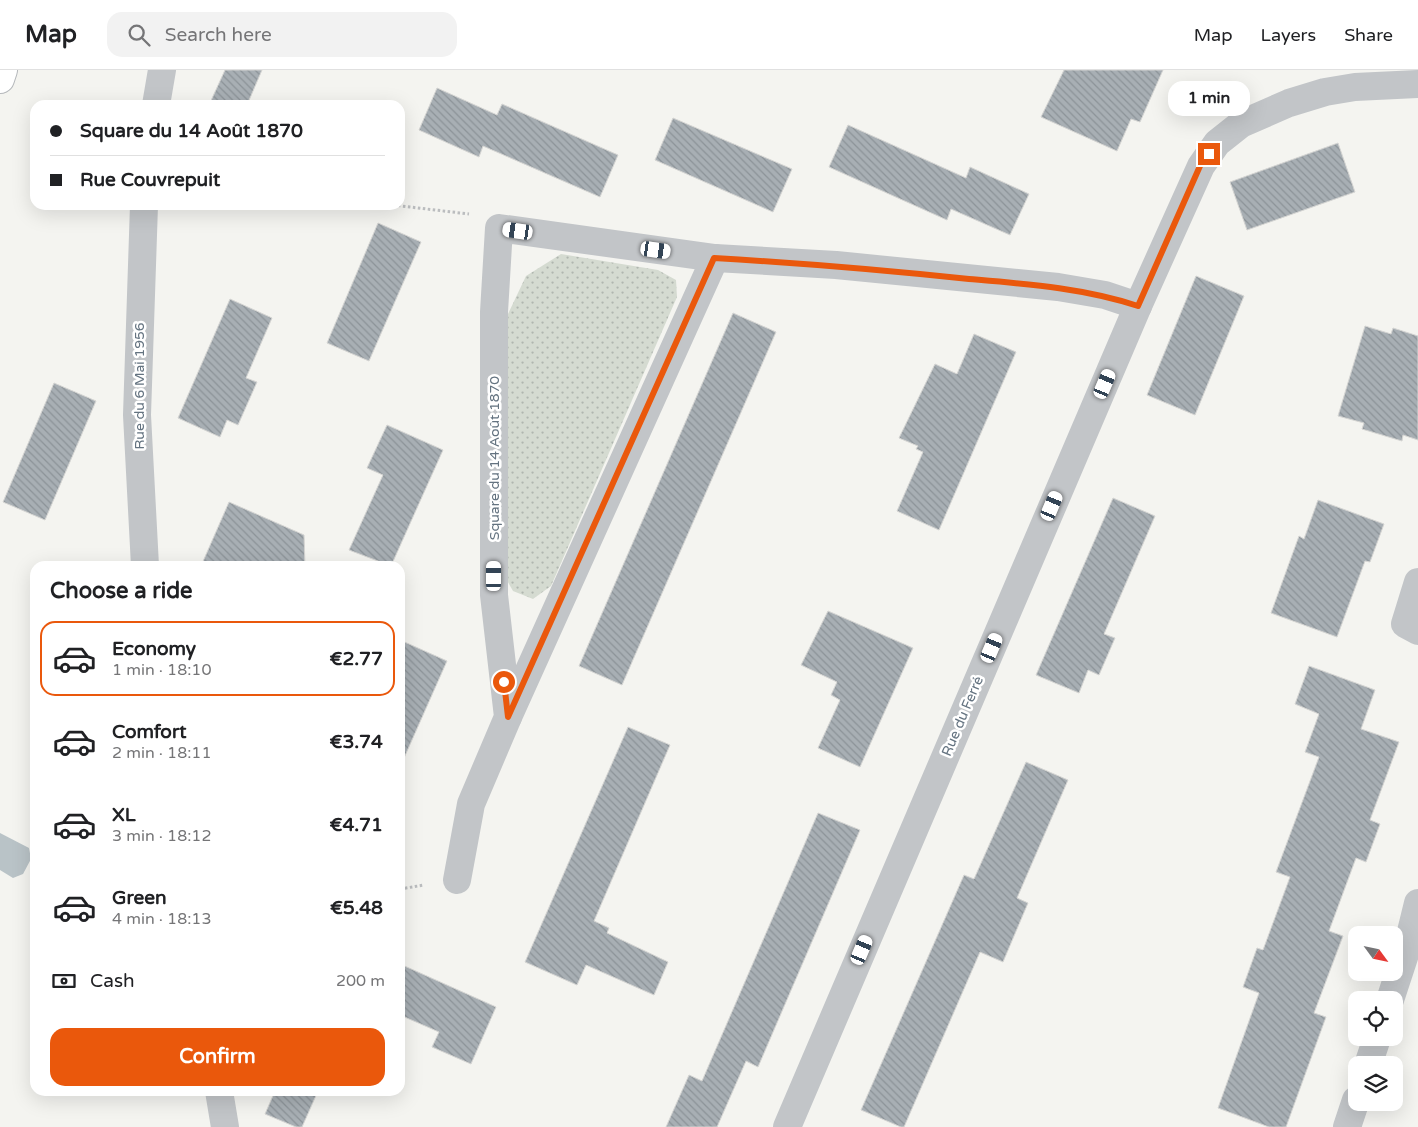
<!DOCTYPE html>
<html lang="en">
<head>
<meta charset="utf-8">
<style>
	body { margin:0; font-family:"Varela Round",sans-serif; background:#f2f2f2; color:#202124; height:100vh; display:flex; flex-direction:column; font-size:19px; white-space:nowrap }
	* { box-sizing:border-box; margin:0 }
	p { font-size:16px; color:#757577 }
	.icon { flex:none; width:28px; height:28px; fill:none; stroke:currentColor; stroke-width:2; stroke-linecap:round; stroke-linejoin:round }
	.map { position:relative; flex:1; overflow:hidden }
	.panel { position:absolute; left:30px; top:491px; width:375px; height:535px; display:flex; flex-direction:column; background:#fff; border-radius:15px; box-shadow:0 5px 20px #0002 }
	.panel>* { flex:none }
	.banner { position:absolute; left:30px; top:30px; width:375px; height:110px; border-radius:15px; box-shadow:0 5px 20px #0002; display:grid; align-content:center; height:110px; padding:0 20px; background:#fff }
	.needle { width:32px; rotate:123deg }
	.controls { position:absolute; left:1348px; top:856px; display:grid; gap:10px }
	.controls a { display:grid; place-items:center; width:55px; height:55px; border-radius:10px; background:#fff; box-shadow:0 5px 20px #0002; font-size:25px }
	.end { position:absolute; width:22px; height:22px; margin:-11px; border:6px solid #ea580c; background:#fff; box-shadow:0 0 0 2px #fff }
	.from { border-radius:50% }
	.bubble { position:absolute; height:35px; border-radius:15px; background:#fff; box-shadow:0 5px 20px #0002; font-size:16px; font-weight:800; line-height:35px; text-align:center }
	.car { position:absolute; width:15px; height:30px; margin:-15px -8px; border-radius:6px; box-shadow:0 0 4px 1px #0007; background:linear-gradient(#fff 24%,#345 0 40%,#fff 0 76%,#345 0 86%,#fff 0) }
	.banner b { display:flex; align-items:center; gap:18px; height:48px; font-size:19px }
	.banner b+b { border-top:1px solid #e0e0e0 }
	.banner i { width:12px; height:12px; background:#202124 }
	ul { padding:0; list-style:none }
	li { display:flex; align-items:center; gap:15px; height:75px; margin:0 10px 8px; padding:0 10px; border:2px solid transparent; border-radius:15px }
	li div { flex:1 }
	li b { display:block; font-size:19px }
	li em { font-style:normal; font-weight:800 }
	li.current { border-color:#ea580c }
	li>.icon { width:45px; height:45px; stroke-width:1.5 }
	h2 { padding:0 20px; font-size:22px; line-height:60px }
	.pay { display:flex; align-items:center; gap:12px; height:55px; padding:0 20px; font-size:19px }
	.pay p { margin-inline-start:auto }
	.primary-button { display:flex; gap:10px; margin-top:auto; padding:10px 20px }
	.primary-button a { flex:1; height:58px; border-radius:15px; background:#ea580c; color:#fff; font-size:20px; font-weight:800; line-height:58px; text-align:center }
	header { display:flex; align-items:center; gap:30px; box-sizing:border-box; height:70px; padding:0 25px; background:#fff; border-bottom:1px solid #e0e0e0 }
	header strong { font-size:24px }
	nav { display:flex; gap:28px; margin-inline-start:auto; font-size:18px }
	.search { width:350px; height:45px; background:#f2f2f2; display:flex; align-items:center; gap:12px; box-sizing:border-box; padding:0 18px; border-radius:15px; color:#757577; font-size:19px }
	.map>svg:first-child { display:block }
	.grass { fill:url(#grass-dots) }
	.water { fill:#b9c3c7 }
	.building { fill:url(#building-back-hatch); stroke:#d5d5d3 }
	.lines { fill:none; stroke-linecap:round; stroke-linejoin:round }
	.highway-casing { stroke:#b4b7ba; stroke-width:30 }
	.path { stroke:#bbbdbf; stroke-width:3; stroke-dasharray:2.5 2.5; stroke-linecap:butt }
	.street { stroke:#c2c5c8; stroke-width:28 }
	.highway { stroke:#fff; stroke-width:28 }
	.route { stroke:#ea580c; stroke-width:6 }
	.labels { text-anchor:middle; stroke-width:5; stroke-linejoin:round; paint-order:stroke }
	.street-label { font-size:14px; fill:#647380; stroke:#fff }
</style>
</head>
<body>
<header>
<strong>Map</strong>
<div class="search"><svg class="icon" aria-label="search" viewBox="0 0 24 24"><circle cx="10" cy="10" r="6"/><path d="M15 15l6 6"/></svg>Search here</div>
<nav><a>Map</a><a>Layers</a><a>Share</a></nav>
</header>
<div class="map">
<svg width="1418" height="1057" viewBox="0 0 1418 1057">
	<defs>
		<pattern id="grass-dots" width="8" height="8" patternUnits="userSpaceOnUse" patternTransform="scale(1.25)"><rect width="8" height="8" fill="#d5dbd1"/><path d="M2 2h.1M6 6h.1" fill="none" stroke="#b0b6af" stroke-width="1.8" stroke-linecap="round"/></pattern>
		<pattern id="building-back-hatch" width="6" height="6" patternUnits="userSpaceOnUse" patternTransform="scale(1.25)"><rect width="6" height="6" fill="#a8afb4"/><path d="M-1 5l2 2M0 0l6 6M5-1l2 2" fill="none" stroke="#8c9398"/></pattern>
	</defs>
	<rect width="100%" height="100%" fill="#f4f4f0"/>
	<!-- grass -->
	<path class="grass" d="M 561,184 L 658,200 L 676,210 L 677,227 L 551,516 L 533,529 L 513,521 L 505,507 L 507,246 L 526,206 Z"/>
	<!-- water -->
	<path class="water" d="M 0,763 L 29,778 L 31,789 L 23,804 L 13,808 L 0,800 Z"/>
	<!-- building -->
	<g class="building">
		<path d="M 225,0 L 262,0 L 247,35 L 209,35 Z"/>
		<path d="M 1064,0 L 1163,0 L 1140,52 L 1131,49 L 1117,81 L 1041,47 Z"/>
		<path d="M 437,18 L 497,45 L 502,34 L 618,85 L 600,127 L 483,76 L 479,87 L 419,60 Z"/>
		<path d="M 673,48 L 792,99 L 773,142 L 655,90 Z"/>
		<path d="M 848,55 L 966,108 L 970,97 L 1029,124 L 1010,165 L 951,139 L 947,150 L 829,97 Z"/>
		<path d="M 1338,73 L 1355,122 L 1247,160 L 1230,112 Z"/>
		<path d="M 378,153 L 421,172 L 369,291 L 327,273 Z"/>
		<path d="M 1196,206 L 1244,226 L 1195,345 L 1147,325 Z"/>
		<path d="M 230,229 L 272,248 L 246,308 L 257,312 L 238,355 L 227,350 L 220,367 L 178,348 Z"/>
		<path d="M 733,243 L 776,262 L 622,615 L 579,596 Z"/>
		<path d="M 1365,256 L 1391,264 L 1393,258 L 1418,266 L 1418,370 L 1403,365 L 1402,371 L 1362,359 L 1364,353 L 1338,346 Z"/>
		<path d="M 974,264 L 1016,282 L 939,460 L 897,441 L 923,382 L 916,379 L 918,376 L 899,368 L 935,294 L 957,304 Z"/>
		<path d="M 54,313 L 96,331 L 45,450 L 3,432 Z"/>
		<path d="M 387,355 L 443,380 L 391,496 L 349,480 L 383,405 L 367,398 Z"/>
		<path d="M 1113,428 L 1155,446 L 1104,564 L 1115,568 L 1099,605 L 1088,600 L 1079,623 L 1036,605 Z"/>
		<path d="M 1318,430 L 1384,454 L 1370,492 L 1365,491 L 1337,567 L 1271,543 L 1299,466 L 1304,469 Z"/>
		<path d="M 229,432 L 304,465 L 305,496 L 201,496 Z"/>
		<path d="M 828,541 L 913,578 L 860,697 L 818,678 L 840,630 L 831,625 L 837,612 L 801,595 Z"/>
		<path d="M 400,570 L 447,591 L 400,697 Z"/>
		<path d="M 1309,596 L 1375,620 L 1361,659 L 1399,672 L 1370,750 L 1380,754 L 1366,792 L 1356,788 L 1329,861 L 1343,866 L 1314,943 L 1326,947 L 1286,1057 L 1269,1057 L 1218,1038 L 1259,923 L 1243,917 L 1257,878 L 1263,880 L 1290,807 L 1276,802 L 1319,687 L 1305,682 L 1319,644 L 1295,634 Z"/>
		<path d="M 628,657 L 670,675 L 594,851 L 609,858 L 607,863 L 668,892 L 654,925 L 586,895 L 577,915 L 525,892 Z"/>
		<path d="M 1026,692 L 1068,710 L 1017,828 L 1028,833 L 1003,892 L 980,882 L 904,1057 L 901,1057 L 861,1040 L 964,805 L 974,809 Z"/>
		<path d="M 818,743 L 860,760 L 758,997 L 746,991 L 717,1057 L 666,1057 L 689,1005 L 702,1011 Z"/>
		<path d="M 400,894 L 496,937 L 471,994 L 432,977 L 439,962 L 400,945 Z"/>
		<path d="M 275,1021 L 318,1021 L 302,1057 L 296,1057 L 265,1044 Z"/>
	</g>
	<g class="lines">
		<defs>
			<path id="highway" d="M 0,9 L 3,0"/>
		</defs>
		<!-- highway casing -->
		<use href="#highway" class="highway-casing"/>
		<!-- path -->
		<g class="path">
			<path d="M 393,135 L 469,144"/>
			<path d="M 400,819 L 424,815"/>
		</g>
		<!-- street -->
		<g class="street">
			<path d="M 156,35 L 162,0"/>
			<path d="M 144,135 L 137,345 L 145,496"/>
			<path d="M 1418,512 L 1405,554 L 1418,561"/>
			<path d="M 508,647 L 715,188"/>
			<path d="M 457,810 L 471,734 L 508,647 L 494,525 L 494,242 L 499,158 L 715,188 L 836,195 L 1058,217 L 1105,225 L 1138,236"/>
			<path d="M 1390,930 L 1407,878 L 1418,833"/>
			<path d="M 1368,995 L 1377,968"/>
			<path d="M 219,1021 L 225,1057"/>
			<path d="M 787,1057 L 1138,236 L 1201,96 L 1217,73 L 1241,54 L 1289,33 L 1325,22 L 1355,17 L 1418,14"/>
			<path d="M 1347,1057 L 1356,1030"/>
		</g>
		<!-- highway -->
		<use href="#highway" class="highway"/>
	</g>
	<g class="lines">
		<!-- route -->
		<path class="route" d="M 504,612 L 508,647 L 714,188 C 800,193 884,200 969,209 C 1027,214 1083,218 1138,236 L 1200,96 L 1209,84"/>
	</g>
	<g class="labels">
		<!-- street labels -->
		<g class="street-label">
			<text transform="translate(139 316) rotate(-90)" y="5">Rue du 6 Mai 1956</text>
			<text transform="translate(494 388) rotate(-90)" y="5">Square du 14 Août 1870</text>
			<text transform="translate(962 646) rotate(-67)" y="5">Rue du Ferré</text>
		</g>
	</g>
</svg>
<div class="controls">
<a><svg class="needle" viewBox="-14 -14 28 28"><path d="M0-13l5 13h-10z" fill="#e53935"/><path d="M0 13l5-13h-10z" fill="#757577"/></svg></a>
<a><svg class="icon" aria-label="locate" viewBox="0 0 24 24"><circle cx="12" cy="12" r="6"/><path d="M12 2v4M12 18v4M2 12h4M18 12h4"/></svg></a>
<a><svg class="icon" aria-label="layers" viewBox="0 0 24 24"><path d="M12 4l9 5-9 5-9-5zM3 14l9 5 9-5"/></svg></a>
</div>
<i class="end from" style="left:504px;top:612px"></i>
<i class="end" style="left:1209px;top:84px"></i>
<div class="bubble" style="left:1168px;top:11px;width:82px">1 min</div>
<i class="car" style="left:518px;top:161px;rotate:278deg"></i>
<i class="car" style="left:656px;top:180px;rotate:98deg"></i>
<i class="car" style="left:1105px;top:314px;rotate:23deg"></i>
<i class="car" style="left:1052px;top:436px;rotate:23deg"></i>
<i class="car" style="left:494px;top:506px;rotate:0deg"></i>
<i class="car" style="left:992px;top:578px;rotate:23deg"></i>
<i class="car" style="left:862px;top:880px;rotate:23deg"></i>
<div class="banner">
<b><i class="from"></i>Square du 14 Août 1870</b>
<b><i></i>Rue Couvrepuit</b>
</div>
<section class="panel">
<h2>Choose a ride</h2>
<ul>
<li class="current"><svg class="icon" aria-label="car" viewBox="0 0 24 24"><path d="M5 17H2v-5l4-1 3-4h7l3 4 3 1v5h-3M9 17h6M6 11h13"/><circle cx="7" cy="17" r="2"/><circle cx="17" cy="17" r="2"/></svg><div><b>Economy</b><p>1 min · 18:10</p></div><em>€2.77</em></li>
<li><svg class="icon" aria-label="car" viewBox="0 0 24 24"><path d="M5 17H2v-5l4-1 3-4h7l3 4 3 1v5h-3M9 17h6M6 11h13"/><circle cx="7" cy="17" r="2"/><circle cx="17" cy="17" r="2"/></svg><div><b>Comfort</b><p>2 min · 18:11</p></div><em>€3.74</em></li>
<li><svg class="icon" aria-label="car" viewBox="0 0 24 24"><path d="M5 17H2v-5l4-1 3-4h7l3 4 3 1v5h-3M9 17h6M6 11h13"/><circle cx="7" cy="17" r="2"/><circle cx="17" cy="17" r="2"/></svg><div><b>XL</b><p>3 min · 18:12</p></div><em>€4.71</em></li>
<li><svg class="icon" aria-label="car" viewBox="0 0 24 24"><path d="M5 17H2v-5l4-1 3-4h7l3 4 3 1v5h-3M9 17h6M6 11h13"/><circle cx="7" cy="17" r="2"/><circle cx="17" cy="17" r="2"/></svg><div><b>Green</b><p>4 min · 18:13</p></div><em>€5.48</em></li>
</ul>
<div class="pay"><svg class="icon" aria-label="cash" viewBox="0 0 24 24"><path d="M3 7h18v10H3z"/><circle cx="12" cy="12" r="2"/></svg>Cash<p>200 m</p></div>
<div class="primary-button"><a>Confirm</a></div>
</section>
</div>
</body>
</html>
